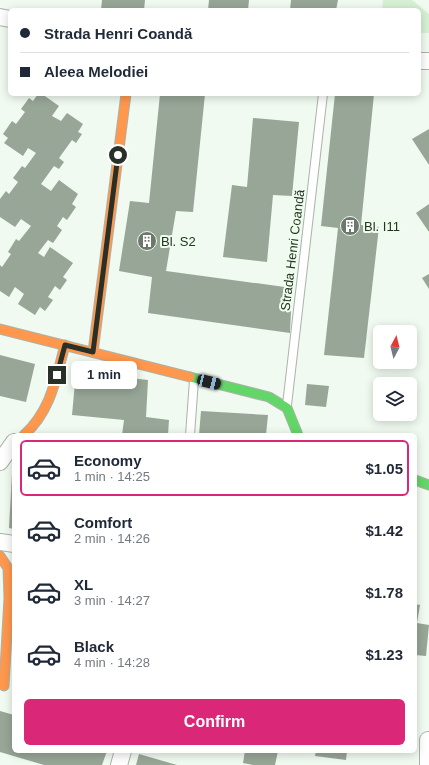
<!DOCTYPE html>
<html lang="en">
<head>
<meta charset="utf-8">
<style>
	body { margin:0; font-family:Arial,sans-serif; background:#f6f6f7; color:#1f2937; height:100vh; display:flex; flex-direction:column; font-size:15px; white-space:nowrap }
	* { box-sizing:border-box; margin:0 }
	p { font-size:13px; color:#747a83 }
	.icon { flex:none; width:22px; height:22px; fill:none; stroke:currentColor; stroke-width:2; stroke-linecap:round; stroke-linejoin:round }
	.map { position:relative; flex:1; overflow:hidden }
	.drawer { position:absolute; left:12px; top:433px; width:405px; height:320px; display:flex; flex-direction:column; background:#fff; border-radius:6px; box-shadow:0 2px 10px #0003 }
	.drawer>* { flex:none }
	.hud { position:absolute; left:8px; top:8px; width:413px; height:88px; border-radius:6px; box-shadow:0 2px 10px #0003; display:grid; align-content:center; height:88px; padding:0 12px; background:#fff }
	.needle { width:26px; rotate:7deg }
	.controls { position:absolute; left:373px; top:325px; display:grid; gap:8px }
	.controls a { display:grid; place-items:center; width:44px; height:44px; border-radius:6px; background:#fff; box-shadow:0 2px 10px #0003; font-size:20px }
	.end { position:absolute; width:18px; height:18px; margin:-9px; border:5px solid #283028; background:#fff; box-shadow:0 0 0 2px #fff }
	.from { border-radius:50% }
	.bubble { position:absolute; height:28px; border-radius:6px; background:#fff; box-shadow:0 2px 10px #0003; font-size:13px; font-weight:600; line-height:28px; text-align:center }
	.car { position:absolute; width:12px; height:24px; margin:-12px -6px; border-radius:5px; box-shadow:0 0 3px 1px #0007; background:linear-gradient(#222 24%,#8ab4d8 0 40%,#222 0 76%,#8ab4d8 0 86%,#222 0) }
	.hud b { display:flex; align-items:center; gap:14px; height:38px; font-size:15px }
	.hud b+b { border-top:1px solid #e0e1e3 }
	.hud i { width:10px; height:10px; background:#1f2937 }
	ul { padding:7px 0 0; list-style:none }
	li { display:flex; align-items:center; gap:12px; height:56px; margin:0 8px 6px; padding:0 4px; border:2px solid transparent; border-radius:6px }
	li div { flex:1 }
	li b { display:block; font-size:15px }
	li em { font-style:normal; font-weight:600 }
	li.on { border-color:#db2777 }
	li>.icon { width:36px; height:36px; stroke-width:1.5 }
	.primary-button { display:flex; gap:8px; margin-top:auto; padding:8px 12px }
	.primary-button a { flex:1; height:46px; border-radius:6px; background:#db2777; color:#fff; font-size:16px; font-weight:600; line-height:46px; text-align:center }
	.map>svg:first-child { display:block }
	.green { fill:#d6f1d4 }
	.building { fill:#97a697 }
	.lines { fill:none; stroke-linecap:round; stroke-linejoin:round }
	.lane-casing { stroke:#aab2aa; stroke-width:10 }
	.street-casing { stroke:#aab2aa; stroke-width:18 }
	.fast-casing { stroke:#aab2aa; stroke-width:11 }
	.slow-casing { stroke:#aab2aa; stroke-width:11 }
	.lane { stroke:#fdfefd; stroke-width:8 }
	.street { stroke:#fdfefd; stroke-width:16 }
	.fast { stroke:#63d668; stroke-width:9 }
	.slow { stroke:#ff974d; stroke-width:9 }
	.route { stroke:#283028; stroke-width:5 }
	.labels { text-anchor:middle; stroke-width:4; stroke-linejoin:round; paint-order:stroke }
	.poi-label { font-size:13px; fill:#283028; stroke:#edfeec; text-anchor:start }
	.street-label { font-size:13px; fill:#283028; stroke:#edfeec }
</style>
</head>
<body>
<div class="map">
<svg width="429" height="765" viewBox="0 0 429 765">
	<rect width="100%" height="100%" fill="#f0faf0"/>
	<!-- green -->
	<path class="green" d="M 383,0 L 412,0 L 429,14 L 429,33 L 419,33 L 419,10 L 382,10 Z"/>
	<!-- building -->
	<g class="building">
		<path d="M 102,0 L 145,0 L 144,10 L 101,10 Z"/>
		<path d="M 209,0 L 249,0 L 248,10 L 208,10 Z"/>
		<path d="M 291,0 L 338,0 L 336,10 L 290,10 Z"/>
		<path d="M 38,94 L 42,94 L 59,106 L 52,116 L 61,121 L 67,113 L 83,124 L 78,132 L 82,134 L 76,143 L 72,140 L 59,158 L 64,162 L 59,169 L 54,166 L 41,184 L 51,191 L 59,180 L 78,194 L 72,204 L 76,207 L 67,220 L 63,217 L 57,226 L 62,230 L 53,243 L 48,240 L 38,253 L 44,257 L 50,247 L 73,263 L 63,277 L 67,280 L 60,290 L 55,286 L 48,297 L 53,300 L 45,311 L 40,307 L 35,315 L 18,304 L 24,294 L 15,287 L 9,297 L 0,291 L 0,265 L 2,267 L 11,254 L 8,252 L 16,239 L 19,241 L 31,226 L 21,219 L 15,227 L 0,217 L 0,199 L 6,191 L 9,194 L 18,182 L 13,178 L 22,166 L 25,168 L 36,153 L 28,148 L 23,156 L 4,143 L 8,138 L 3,134 L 12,121 L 16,124 L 25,112 L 21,109 L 29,98 L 33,101 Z"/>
		<path d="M 160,94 L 205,94 L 193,212 L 176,211 L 166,271 L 292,288 L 290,333 L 148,313 L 152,277 L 119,271 L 130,201 L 149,203 Z"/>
		<path d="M 335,94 L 374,94 L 361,225 L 379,227 L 364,358 L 324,355 L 338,228 L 321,226 Z"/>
		<path d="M 253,118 L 299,122 L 292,196 L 273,195 L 267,262 L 223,257 L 232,185 L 247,187 Z"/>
		<path d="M 429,129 L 429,165 L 412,139 Z"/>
		<path d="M 429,204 L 429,232 L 416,213 Z"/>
		<path d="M 429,274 L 429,289 L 422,278 Z"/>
		<path d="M 0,355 L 35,364 L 26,402 L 0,396 Z"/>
		<path d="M 76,372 L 148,380 L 146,417 L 169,420 L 168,435 L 122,435 L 124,420 L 72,415 Z"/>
		<path d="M 307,384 L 329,386 L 326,407 L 305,405 Z"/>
		<path d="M 201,411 L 268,415 L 266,435 L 199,435 Z"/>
		<path d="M 12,474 L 14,474 L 14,529 L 9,528 Z"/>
		<path d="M 415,604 L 420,605 L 417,623 L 429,625 L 426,656 L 415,655 Z"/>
		<path d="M 0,711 L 14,715 L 14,751 L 107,751 L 102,765 L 44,765 L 0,752 Z"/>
		<path d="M 245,751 L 278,751 L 275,765 L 253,765 L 243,763 Z"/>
		<path d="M 316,751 L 347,751 L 346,760 L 315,756 Z"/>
		<path d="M 139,754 L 177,765 L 136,765 Z"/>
	</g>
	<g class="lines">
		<defs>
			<g id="lane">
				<path d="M 287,405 L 323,94"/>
				<path d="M 190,435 L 194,380"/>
			</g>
			<g id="street">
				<path d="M 0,17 L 10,19"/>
				<path d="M 419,61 L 429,61"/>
				<path d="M 0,462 L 14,442"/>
				<path d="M 0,542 L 14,544"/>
				<path d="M 428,740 L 428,765"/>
				<path d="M 119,765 L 123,751"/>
			</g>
			<g id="fast">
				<path d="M 190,377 L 269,397 L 287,408 L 298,435"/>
				<path d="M 415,480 L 429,485"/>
			</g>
			<g id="slow">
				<path d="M 0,329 L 190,377"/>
				<path d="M 93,352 L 126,94"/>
				<path d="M 24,435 C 51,411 56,378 65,345"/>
				<path d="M 0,556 L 8,568 L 9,598 L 4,686"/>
			</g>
		</defs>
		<!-- lane casing -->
		<use href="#lane" class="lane-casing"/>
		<!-- street casing -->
		<use href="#street" class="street-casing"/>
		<!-- fast casing -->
		<use href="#fast" class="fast-casing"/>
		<!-- slow casing -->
		<use href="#slow" class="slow-casing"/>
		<!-- lane -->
		<use href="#lane" class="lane"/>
		<!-- street -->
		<use href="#street" class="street"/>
		<!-- fast -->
		<use href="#fast" class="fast"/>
		<!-- slow -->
		<use href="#slow" class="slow"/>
	</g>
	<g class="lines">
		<!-- route -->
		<path class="route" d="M 57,375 L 65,345 L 93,352 L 118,155"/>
	</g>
	<!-- icons -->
	<defs>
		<symbol id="building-disc" viewBox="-11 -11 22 22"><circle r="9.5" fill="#6e776e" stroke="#edfeec"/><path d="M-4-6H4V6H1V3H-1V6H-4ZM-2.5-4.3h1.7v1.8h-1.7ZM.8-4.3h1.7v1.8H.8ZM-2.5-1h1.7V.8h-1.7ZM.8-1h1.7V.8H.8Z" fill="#fff"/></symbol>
	</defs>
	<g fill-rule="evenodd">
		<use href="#building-disc" x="339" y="215" width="22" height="22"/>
		<use href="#building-disc" x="136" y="230" width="22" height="22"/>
	</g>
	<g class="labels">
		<!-- poi labels -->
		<g class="poi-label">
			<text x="364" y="231">Bl. I11</text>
			<text x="161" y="246">Bl. S2</text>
		</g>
		<!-- street labels -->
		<g class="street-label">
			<text transform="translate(292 250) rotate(-83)" y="5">Strada Henri Coandă</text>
		</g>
	</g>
</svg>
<div class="controls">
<a><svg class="needle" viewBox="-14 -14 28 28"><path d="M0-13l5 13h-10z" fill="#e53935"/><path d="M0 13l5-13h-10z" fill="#747a83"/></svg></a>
<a><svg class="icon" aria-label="layers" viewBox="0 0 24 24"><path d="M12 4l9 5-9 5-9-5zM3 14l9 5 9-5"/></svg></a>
</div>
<i class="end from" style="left:118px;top:155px"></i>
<i class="end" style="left:57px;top:375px"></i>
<div class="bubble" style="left:71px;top:361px;width:66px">1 min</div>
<i class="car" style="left:209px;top:382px;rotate:104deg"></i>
<div class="hud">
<b><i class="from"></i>Strada Henri Coandă</b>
<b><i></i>Aleea Melodiei</b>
</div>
<section class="drawer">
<ul>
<li class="on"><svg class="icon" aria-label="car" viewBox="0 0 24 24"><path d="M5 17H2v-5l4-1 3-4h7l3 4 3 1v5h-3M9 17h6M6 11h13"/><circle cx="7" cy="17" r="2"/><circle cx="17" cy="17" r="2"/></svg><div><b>Economy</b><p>1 min · 14:25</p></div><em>$1.05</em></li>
<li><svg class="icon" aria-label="car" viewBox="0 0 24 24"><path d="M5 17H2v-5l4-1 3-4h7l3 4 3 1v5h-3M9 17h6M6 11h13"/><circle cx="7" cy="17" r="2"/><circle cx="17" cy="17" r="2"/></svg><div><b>Comfort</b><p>2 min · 14:26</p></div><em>$1.42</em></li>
<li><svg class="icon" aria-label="car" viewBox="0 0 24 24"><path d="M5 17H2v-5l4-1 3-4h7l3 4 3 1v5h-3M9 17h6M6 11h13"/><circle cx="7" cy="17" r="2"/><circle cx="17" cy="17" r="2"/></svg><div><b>XL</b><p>3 min · 14:27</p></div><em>$1.78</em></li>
<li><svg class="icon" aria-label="car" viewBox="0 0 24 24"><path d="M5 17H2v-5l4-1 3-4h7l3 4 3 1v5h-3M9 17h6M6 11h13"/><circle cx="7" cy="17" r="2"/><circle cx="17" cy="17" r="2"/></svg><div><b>Black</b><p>4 min · 14:28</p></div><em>$1.23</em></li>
</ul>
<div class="primary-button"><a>Confirm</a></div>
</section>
</div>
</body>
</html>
